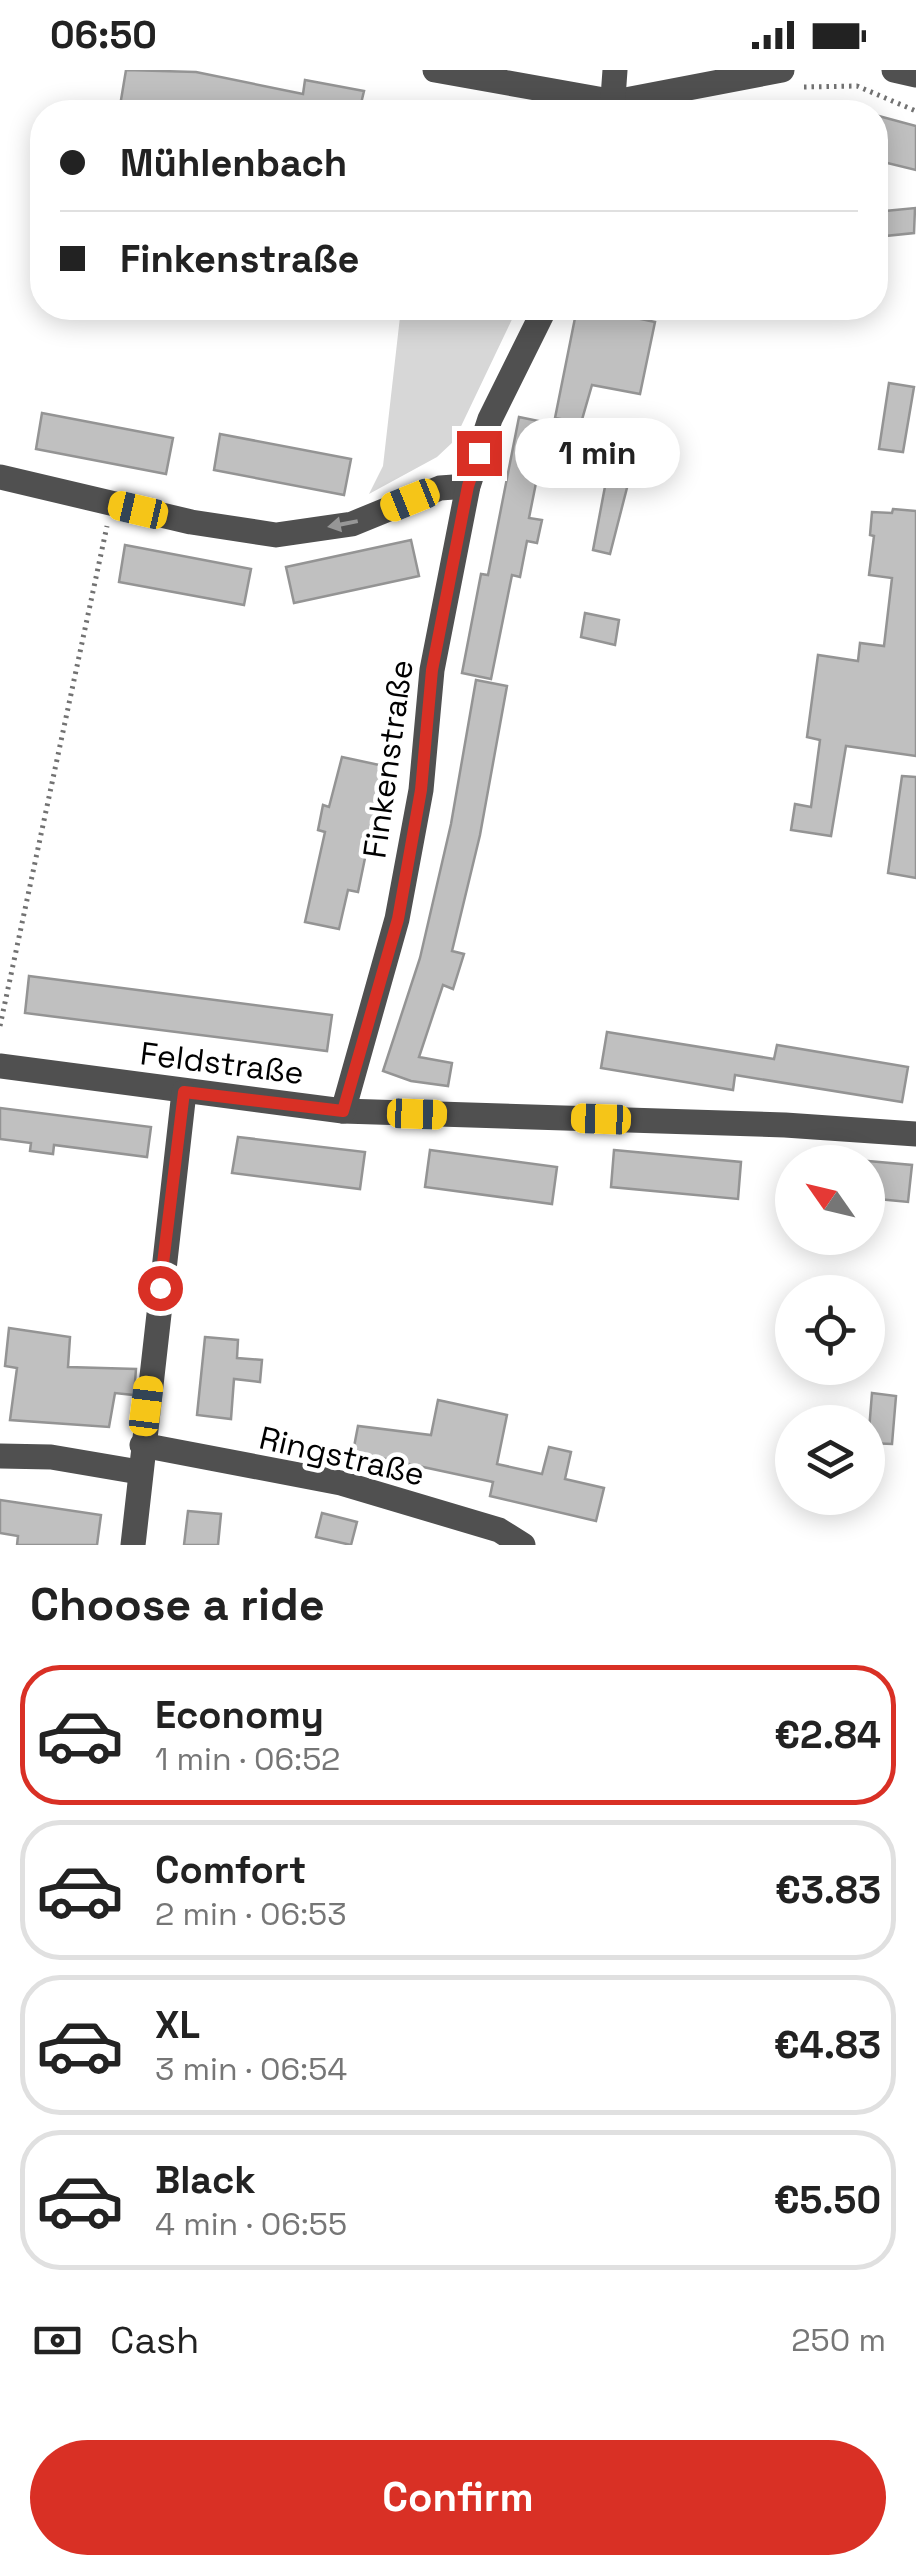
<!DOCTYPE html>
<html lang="en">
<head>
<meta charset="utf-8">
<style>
	body { margin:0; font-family:"Space Grotesk",sans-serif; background:#f2f2f2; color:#222; height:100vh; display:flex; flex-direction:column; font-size:38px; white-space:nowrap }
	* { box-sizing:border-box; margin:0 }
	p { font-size:32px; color:#767676 }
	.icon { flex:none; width:55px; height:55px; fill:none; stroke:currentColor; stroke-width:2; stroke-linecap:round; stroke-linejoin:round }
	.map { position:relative; height:1475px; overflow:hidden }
	.side { display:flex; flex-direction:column; background:#fff; flex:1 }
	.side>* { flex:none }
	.top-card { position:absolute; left:30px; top:30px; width:858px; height:220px; border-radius:40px; box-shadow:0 5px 25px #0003; display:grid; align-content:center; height:220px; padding:0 30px; background:#fff }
	.needle { width:65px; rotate:304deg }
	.controls { position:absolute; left:775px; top:1075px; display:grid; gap:20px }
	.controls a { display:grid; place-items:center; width:110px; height:110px; border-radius:50%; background:#fff; box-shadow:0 5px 25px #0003; font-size:50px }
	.end { position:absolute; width:45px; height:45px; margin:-22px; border:12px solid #d93025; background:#fff; box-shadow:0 0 0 5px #fff }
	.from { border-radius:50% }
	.bubble { position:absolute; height:70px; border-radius:35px; background:#fff; box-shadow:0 5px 25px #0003; font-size:32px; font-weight:600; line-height:70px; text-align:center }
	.car { position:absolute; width:30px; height:60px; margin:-30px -15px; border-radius:12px; box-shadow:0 0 8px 2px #0007; background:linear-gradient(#f5c518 24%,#345 0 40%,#f5c518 0 76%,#345 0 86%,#f5c518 0) }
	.top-card b { display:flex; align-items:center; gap:35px; height:95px; font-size:38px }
	.top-card b+b { border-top:2px solid #e0e0e0 }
	.top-card i { width:25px; height:25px; background:#222 }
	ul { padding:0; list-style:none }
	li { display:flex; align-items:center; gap:30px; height:140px; margin:0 20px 15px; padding:0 10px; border:5px solid #e0e0e0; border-radius:40px }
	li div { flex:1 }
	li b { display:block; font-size:38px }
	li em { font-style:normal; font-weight:600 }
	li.on { border-color:#d93025 }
	li>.icon { width:90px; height:90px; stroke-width:1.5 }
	h2 { padding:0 30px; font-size:45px; line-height:120px }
	.pay { display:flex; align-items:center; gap:25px; height:110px; padding:0 30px; font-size:38px }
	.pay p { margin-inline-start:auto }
	.button { display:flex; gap:20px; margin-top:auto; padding:20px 30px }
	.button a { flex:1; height:115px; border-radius:60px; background:#d93025; color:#fff; font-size:40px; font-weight:600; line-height:115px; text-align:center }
	.status { display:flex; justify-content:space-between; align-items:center; height:70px; padding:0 50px; background:#fff; direction:ltr }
	.status svg { height:28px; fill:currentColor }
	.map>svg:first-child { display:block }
	.green { fill:#d7d7d7 }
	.building { fill:#c0c0c0; stroke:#949494; stroke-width:2.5 }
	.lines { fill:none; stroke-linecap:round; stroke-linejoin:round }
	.path { stroke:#727272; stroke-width:5; stroke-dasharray:2.5 5; stroke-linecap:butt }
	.minor { stroke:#505050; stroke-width:25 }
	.oneway { fill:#969696 }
	.route { stroke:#d93025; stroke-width:12 }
	.labels { text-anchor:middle; stroke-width:9; stroke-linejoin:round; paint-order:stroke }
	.street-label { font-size:32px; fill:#000; stroke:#fff }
</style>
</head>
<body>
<div class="status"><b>06:50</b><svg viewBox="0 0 49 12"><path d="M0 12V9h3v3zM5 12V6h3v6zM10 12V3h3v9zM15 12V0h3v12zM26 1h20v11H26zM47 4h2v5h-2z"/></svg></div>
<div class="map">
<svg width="916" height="1475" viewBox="0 0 916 1475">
	<rect width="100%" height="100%" fill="#fff"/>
	<!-- green -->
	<path class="green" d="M 401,238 L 515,243 L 454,371 L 437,387 L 369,424 L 383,396 Z"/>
	<!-- building -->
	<g class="building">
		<path d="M 126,0 L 196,2 L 303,24 L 305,10 L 364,21 L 359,42 L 119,42 Z"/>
		<path d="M 875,45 L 916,56 L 916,100 L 875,90 Z"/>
		<path d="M 915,138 L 914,163 L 875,167 L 875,142 Z"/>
		<path d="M 577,238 L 623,238 L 622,245 L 655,252 L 640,324 L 592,315 L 581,353 L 555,348 Z"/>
		<path d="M 889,313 L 914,317 L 903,382 L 879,379 Z"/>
		<path d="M 42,343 L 173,368 L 166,404 L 36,379 Z"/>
		<path d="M 519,347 L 548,353 L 529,448 L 542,450 L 537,473 L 527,471 L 520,507 L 512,505 L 491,609 L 462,603 L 481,504 L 488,505 Z"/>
		<path d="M 220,364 L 351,389 L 344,425 L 214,400 Z"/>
		<path d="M 607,406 L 629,410 L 610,484 L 593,480 Z"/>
		<path d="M 893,439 L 916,441 L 916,686 L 846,676 L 831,766 L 791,760 L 795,734 L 811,737 L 820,670 L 807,667 L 818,585 L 858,591 L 860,573 L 884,576 L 892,508 L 869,505 L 874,466 L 870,465 L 872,442 L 892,443 Z"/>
		<path d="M 411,470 L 419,506 L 294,533 L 286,497 Z"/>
		<path d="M 125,475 L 251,499 L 244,535 L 119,512 Z"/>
		<path d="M 585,543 L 619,550 L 615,575 L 581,567 Z"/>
		<path d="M 476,610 L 507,616 L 480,765 L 452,881 L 464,884 L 453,919 L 443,915 L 419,987 L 452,993 L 448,1016 L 411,1011 L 383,1001 L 420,888 L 451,754 Z"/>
		<path d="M 342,687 L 384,696 L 358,822 L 348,820 L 339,859 L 305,852 L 325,762 L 318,760 L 323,735 L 329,737 Z"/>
		<path d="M 902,706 L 916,707 L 916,808 L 888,803 Z"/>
		<path d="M 29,906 L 332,945 L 327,981 L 25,943 Z"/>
		<path d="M 607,962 L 774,989 L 777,975 L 908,997 L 902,1032 L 735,1005 L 733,1020 L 601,998 Z"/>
		<path d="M 0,1038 L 151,1057 L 147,1087 L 54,1075 L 53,1084 L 30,1081 L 31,1073 L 0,1069 Z"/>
		<path d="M 238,1067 L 365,1082 L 360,1119 L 232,1103 Z"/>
		<path d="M 430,1080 L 557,1097 L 552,1134 L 425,1117 Z"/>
		<path d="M 614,1080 L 741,1092 L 738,1129 L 611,1117 Z"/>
		<path d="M 868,1091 L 912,1095 L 908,1132 L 868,1128 Z"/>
		<path d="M 9,1258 L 70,1267 L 68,1297 L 136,1299 L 134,1325 L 115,1323 L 109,1357 L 10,1350 L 17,1298 L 5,1296 Z"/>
		<path d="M 205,1267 L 238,1270 L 237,1288 L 262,1290 L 260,1312 L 234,1309 L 231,1349 L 197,1345 Z"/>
		<path d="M 872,1323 L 896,1326 L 892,1374 L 868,1373 Z"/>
		<path d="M 438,1330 L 507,1345 L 497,1394 L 542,1404 L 549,1377 L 571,1382 L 565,1409 L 604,1418 L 596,1451 L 490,1426 L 493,1412 L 353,1382 L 358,1356 L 431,1365 Z"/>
		<path d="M 0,1430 L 101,1445 L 97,1475 L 17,1475 L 18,1466 L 0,1463 Z"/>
		<path d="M 188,1441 L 221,1444 L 218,1475 L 184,1475 Z"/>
		<path d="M 322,1443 L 357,1452 L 351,1475 L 316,1467 Z"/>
	</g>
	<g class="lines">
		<!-- path -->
		<g class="path">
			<path d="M 804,17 L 857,16 L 916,41"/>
			<path d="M 0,956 L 107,456"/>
		</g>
		<!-- minor -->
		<g class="minor">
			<path d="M 435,0 L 615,32 L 782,0"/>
			<path d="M 894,0 L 916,5"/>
			<path d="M 612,42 L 615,0"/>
			<path d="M 0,407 L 191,452 L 276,465 L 352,454 L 440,418 L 468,416"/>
			<path d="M 0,996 L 343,1041 L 785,1055 L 916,1064"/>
			<path d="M 343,1041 L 397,849 L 421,720 L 432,600 L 468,416 L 490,349 L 545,238"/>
			<path d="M 142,1375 L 341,1413 L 499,1460 L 523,1475"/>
			<path d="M 0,1386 L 51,1387 L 139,1402"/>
			<path d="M 133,1475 L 184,1022"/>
		</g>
	</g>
	<!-- one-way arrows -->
	<defs><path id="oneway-solid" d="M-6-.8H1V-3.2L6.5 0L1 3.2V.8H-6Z" transform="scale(2.5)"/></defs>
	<use class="oneway" href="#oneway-solid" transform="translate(343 454) rotate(169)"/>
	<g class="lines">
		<!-- route -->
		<path class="route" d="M 160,1218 L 184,1022 L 343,1041 L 398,849 L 421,720 L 432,600 L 468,416 L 479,383"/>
	</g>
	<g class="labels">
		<!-- street labels -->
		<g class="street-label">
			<text transform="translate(388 689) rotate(-82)" y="11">Finkenstraße</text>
			<text transform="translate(222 993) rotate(7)" y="11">Feldstraße</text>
			<text transform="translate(342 1386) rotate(13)" y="11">Ringstraße</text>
		</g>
	</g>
</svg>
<div class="controls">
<a><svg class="needle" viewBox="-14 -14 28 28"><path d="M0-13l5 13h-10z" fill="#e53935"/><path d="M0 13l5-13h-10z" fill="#767676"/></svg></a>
<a><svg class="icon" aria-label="locate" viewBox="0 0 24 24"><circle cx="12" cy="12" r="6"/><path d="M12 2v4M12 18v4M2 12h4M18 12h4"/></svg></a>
<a><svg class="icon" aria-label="layers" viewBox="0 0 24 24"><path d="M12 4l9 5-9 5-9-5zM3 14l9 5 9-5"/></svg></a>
</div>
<i class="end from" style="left:160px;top:1218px"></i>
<i class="end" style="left:479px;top:383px"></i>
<div class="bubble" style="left:515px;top:348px;width:165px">1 min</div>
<i class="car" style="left:410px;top:430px;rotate:248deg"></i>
<i class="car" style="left:138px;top:440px;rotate:283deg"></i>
<i class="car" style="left:417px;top:1044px;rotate:92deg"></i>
<i class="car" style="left:601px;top:1049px;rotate:272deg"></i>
<i class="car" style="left:146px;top:1336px;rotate:7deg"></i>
<div class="top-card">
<b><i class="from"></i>Mühlenbach</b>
<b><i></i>Finkenstraße</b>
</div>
</div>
<section class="side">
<h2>Choose a ride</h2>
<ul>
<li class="on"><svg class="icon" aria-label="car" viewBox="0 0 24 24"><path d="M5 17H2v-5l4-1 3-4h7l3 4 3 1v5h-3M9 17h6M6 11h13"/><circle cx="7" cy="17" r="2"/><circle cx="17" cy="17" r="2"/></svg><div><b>Economy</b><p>1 min · 06:52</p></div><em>€2.84</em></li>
<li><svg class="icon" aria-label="car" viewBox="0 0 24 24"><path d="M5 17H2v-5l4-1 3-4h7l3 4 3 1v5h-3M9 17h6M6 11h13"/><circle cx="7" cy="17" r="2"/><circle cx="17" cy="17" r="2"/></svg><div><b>Comfort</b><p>2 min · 06:53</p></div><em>€3.83</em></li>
<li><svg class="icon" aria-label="car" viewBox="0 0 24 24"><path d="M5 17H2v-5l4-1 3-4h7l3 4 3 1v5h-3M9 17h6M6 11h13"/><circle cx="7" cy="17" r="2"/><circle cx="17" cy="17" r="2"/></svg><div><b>XL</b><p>3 min · 06:54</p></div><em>€4.83</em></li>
<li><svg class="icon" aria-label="car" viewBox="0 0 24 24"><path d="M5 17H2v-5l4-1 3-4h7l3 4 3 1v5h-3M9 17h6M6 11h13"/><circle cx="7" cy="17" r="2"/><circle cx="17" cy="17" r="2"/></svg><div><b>Black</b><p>4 min · 06:55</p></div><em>€5.50</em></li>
</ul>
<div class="pay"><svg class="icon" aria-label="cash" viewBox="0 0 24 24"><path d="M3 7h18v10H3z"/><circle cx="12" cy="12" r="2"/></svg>Cash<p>250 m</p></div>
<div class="button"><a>Confirm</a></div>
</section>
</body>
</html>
